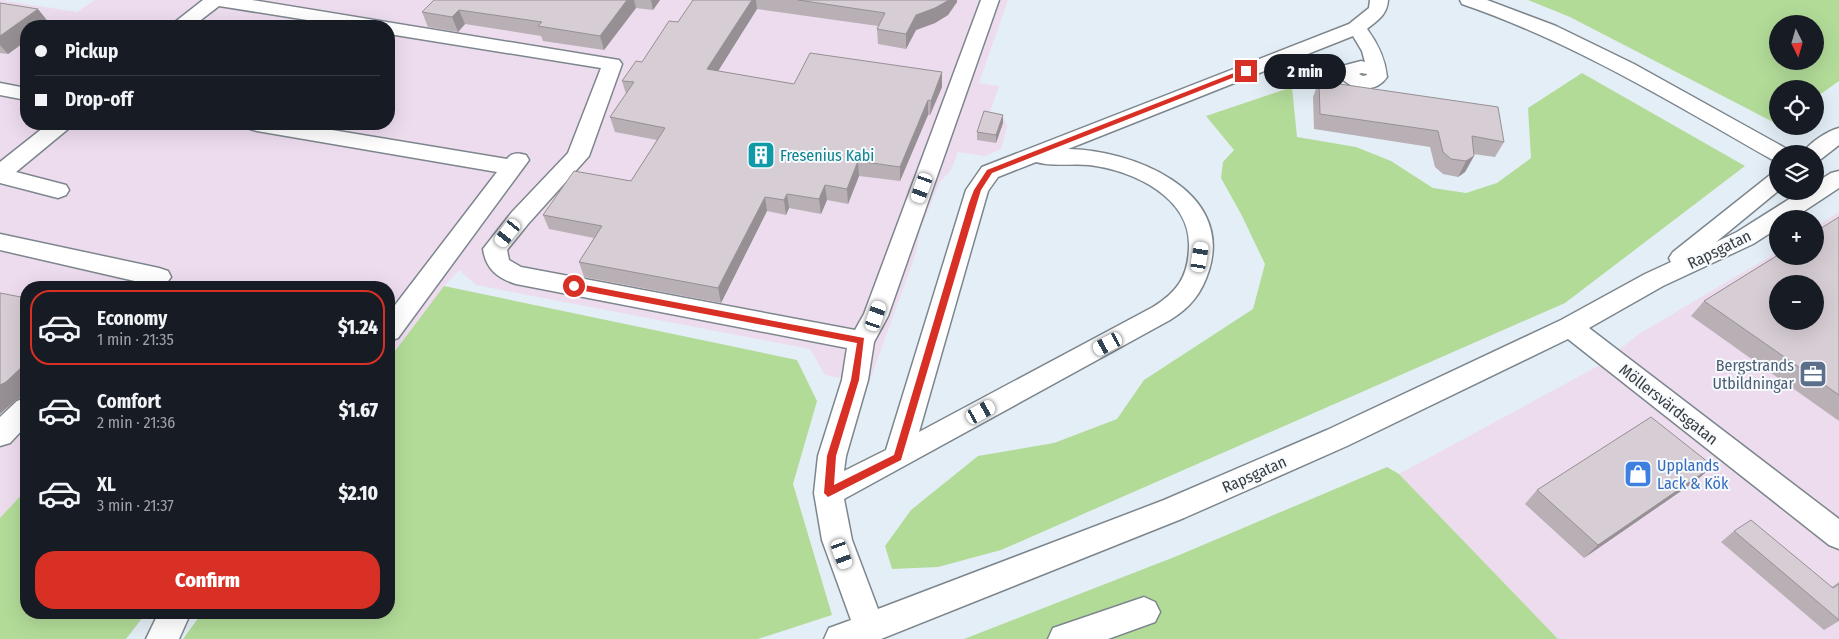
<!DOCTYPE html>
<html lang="en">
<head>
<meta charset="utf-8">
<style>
	body { margin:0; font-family:"Fira Sans Condensed",sans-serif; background:#20242c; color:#f1f3f6; height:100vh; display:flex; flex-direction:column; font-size:19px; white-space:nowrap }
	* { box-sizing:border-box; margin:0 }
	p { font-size:16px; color:#9ea1a6 }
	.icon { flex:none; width:28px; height:28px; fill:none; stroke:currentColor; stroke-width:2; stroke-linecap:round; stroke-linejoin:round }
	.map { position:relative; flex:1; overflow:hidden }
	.side { position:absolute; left:20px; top:281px; width:375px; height:338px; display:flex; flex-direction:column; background:#171b24; border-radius:20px; box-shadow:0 5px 20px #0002 }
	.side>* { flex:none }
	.banner { position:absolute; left:20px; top:20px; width:375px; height:110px; border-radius:20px; box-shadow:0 5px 20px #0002; display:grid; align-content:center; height:110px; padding:0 15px; background:#171b24 }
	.needle { width:32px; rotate:175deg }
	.fabs { position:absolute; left:1769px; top:15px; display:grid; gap:10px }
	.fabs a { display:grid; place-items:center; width:55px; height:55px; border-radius:50%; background:#171b24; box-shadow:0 5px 20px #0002; font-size:25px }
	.end { position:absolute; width:22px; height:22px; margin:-11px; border:6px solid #d93025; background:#fff; box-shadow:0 0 0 2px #fff }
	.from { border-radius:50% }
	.bubble { position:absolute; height:35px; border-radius:18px; background:#171b24; box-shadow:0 5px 20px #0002; font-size:16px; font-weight:800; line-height:35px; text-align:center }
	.car { position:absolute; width:15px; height:30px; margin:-15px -8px; border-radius:6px; box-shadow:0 0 4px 1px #0007; background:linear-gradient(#fff 24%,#345 0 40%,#fff 0 76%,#345 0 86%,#fff 0) }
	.banner b { display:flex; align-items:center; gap:18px; height:48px; font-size:19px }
	.banner b+b { border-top:1px solid #363941 }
	.banner i { width:12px; height:12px; background:#f1f3f6 }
	ul { padding:9px 0 0; list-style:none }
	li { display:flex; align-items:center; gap:15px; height:75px; margin:0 10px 8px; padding:0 5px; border:2px solid transparent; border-radius:20px }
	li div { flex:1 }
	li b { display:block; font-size:19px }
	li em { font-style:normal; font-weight:800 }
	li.current { border-color:#d93025 }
	li>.icon { width:45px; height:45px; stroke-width:1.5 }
	.primary-button { display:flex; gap:10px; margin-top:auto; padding:10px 15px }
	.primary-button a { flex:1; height:58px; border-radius:20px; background:#d93025; color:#fff; font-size:20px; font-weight:800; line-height:58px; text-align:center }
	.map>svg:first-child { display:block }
	.industrial { fill:#eddcee; fill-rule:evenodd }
	.green { fill:#b2db98; fill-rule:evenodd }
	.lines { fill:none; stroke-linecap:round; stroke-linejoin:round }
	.minor-casing { stroke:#7d868d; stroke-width:3 }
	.minor { fill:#fff; fill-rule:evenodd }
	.wall { fill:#b9b0b6 }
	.shaded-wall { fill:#969094 }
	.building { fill:#d7cdd4; stroke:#969094; fill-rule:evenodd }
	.route { fill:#d93025 }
	.labels { text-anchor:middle; stroke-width:4; stroke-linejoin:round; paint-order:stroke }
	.culture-label { font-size:16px; fill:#0d838f; stroke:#f6fafd; text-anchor:start }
	.street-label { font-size:16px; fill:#383c3f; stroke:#f6fafd }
	.service-label { font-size:16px; fill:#4e5e75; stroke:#f6fafd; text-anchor:end }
	.shop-label { font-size:16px; fill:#366cbe; stroke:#f6fafd; text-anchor:start }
</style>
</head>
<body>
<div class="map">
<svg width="1839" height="639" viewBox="0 0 1839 639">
	<rect width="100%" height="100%" fill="#e4eef6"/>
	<!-- industrial -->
	<g class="industrial">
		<path d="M 0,0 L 77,12 L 95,0 L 1008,0 L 979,83 L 999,86 L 990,112 L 1004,118 L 1007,126 L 1001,149 L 985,156 L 958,152 L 951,170 L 940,182 L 920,230 L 916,253 L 869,383 L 825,375 L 810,349 L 476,285 L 459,270 L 444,286 L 389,359 L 389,288 L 26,288 L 26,490 L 0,518 ZM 26,26 L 389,26 L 389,124 L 26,124 Z"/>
		<path d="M 1839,212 L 1839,639 L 1558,639 L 1399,474 L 1600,365 L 1639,334 L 1777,252 L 1778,256 L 1815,256 L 1815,227 ZM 1778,284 L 1815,284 L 1815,321 L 1778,321 Z"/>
	</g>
	<!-- green -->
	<g class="green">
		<path d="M 1528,0 L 1839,0 L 1839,81 L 1815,98 L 1815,89 L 1778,89 L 1777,124 L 1570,17 ZM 1778,24 L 1815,24 L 1815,61 L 1778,61 Z"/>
		<path d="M 1582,73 L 1745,166 L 1565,303 L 1001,550 L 938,567 L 892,569 L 885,546 L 911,510 L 978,456 L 1054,443 L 1117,419 L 1144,380 L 1253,309 L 1265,264 L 1241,214 L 1221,178 L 1223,162 L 1234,150 L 1206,116 L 1292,87 L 1297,137 L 1356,147 L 1391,161 L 1433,188 L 1466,193 L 1497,183 L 1531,158 L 1528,108 Z"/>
		<path d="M 444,286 L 797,360 L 817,401 L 793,484 L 832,615 L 758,639 L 183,639 L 202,613 L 389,612 L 389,359 Z"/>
		<path d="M 1387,467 L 1399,474 L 1558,639 L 964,639 L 1177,556 Z"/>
		<path d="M 26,490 L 26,612 L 146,613 L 126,639 L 0,639 L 0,518 Z"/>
	</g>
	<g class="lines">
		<defs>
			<g id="minor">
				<path d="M 203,0 L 252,0 L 619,60 L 622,64 L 589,156 L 528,224 L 507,250 L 509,260 L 521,267 L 855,330 L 864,314 L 981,0 L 999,0 L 888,316 L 874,342 L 868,380 L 846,456 L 844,471 L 886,450 L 966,190 L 982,167 L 1349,24 L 1369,8 L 1370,0 L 1388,0 C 1387,15 1378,20 1367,29 C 1378,44 1385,58 1387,77 C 1376,94 1350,91 1339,75 L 1342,66 L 1361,61 L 1365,62 L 1362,51 L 1353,36 L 1068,149 C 1131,150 1234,189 1209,270 C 1202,293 1190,308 1170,320 L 844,499 L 852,540 L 878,609 L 1164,500 L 1327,430 L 1561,320 L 1645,274 L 1671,262 L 1669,258 L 1673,252 L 1770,175 L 1778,173 L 1778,191 L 1716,242 L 1737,232 L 1802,191 L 1815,191 L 1815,183 L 1831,173 L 1839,171 L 1839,188 L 1792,219 L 1778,219 L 1778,228 L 1753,244 L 1663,286 L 1589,328 L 1839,519 L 1839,549 L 1829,545 L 1568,339 L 1347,446 L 1184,518 L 881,639 L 824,639 L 829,628 L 851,620 L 822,540 L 814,493 L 818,456 L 842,380 L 847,348 L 516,284 C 497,278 486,269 483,249 L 512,212 L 568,153 L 601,68 L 389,34 L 389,26 L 345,26 L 219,6 L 193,26 L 173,26 L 175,22 ZM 1361,73 L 1367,74 L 1367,75 L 1363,76 L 1359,74 ZM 1036,162 C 1053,167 1072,163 1089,165 C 1132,170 1192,197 1189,248 C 1188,277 1177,292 1153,307 L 919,432 L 988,191 L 998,177 Z"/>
				<path d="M 1460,0 L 1487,0 L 1556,26 L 1634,64 L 1787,149 L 1790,154 L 1778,154 L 1778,161 L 1771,159 C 1671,102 1573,42 1462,4 Z"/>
				<path d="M 0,83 L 26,88 L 26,100 L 0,95 Z"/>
				<path d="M 48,124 L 71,124 L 68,129 L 16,172 L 66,185 L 69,190 L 66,195 L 58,198 L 0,183 L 0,162 Z"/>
				<path d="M 247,124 L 296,124 L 507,159 C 512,152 518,153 526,155 L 529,160 L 398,338 L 389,341 L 389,313 L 497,172 L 257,131 L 250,129 Z"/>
				<path d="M 1839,128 L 1839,145 L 1821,159 L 1815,161 L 1815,154 L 1802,154 C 1809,143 1827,131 1839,128 Z"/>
				<path d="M 0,234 L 159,268 L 168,271 L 171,277 L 163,288 L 136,288 L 139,282 L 0,250 Z"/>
				<path d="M 26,398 L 26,426 L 10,443 L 0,446 L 0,417 L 17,401 Z"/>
				<path d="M 1144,597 L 1155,602 L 1160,612 L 1155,622 L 1108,639 L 1048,639 L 1053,628 Z"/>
				<path d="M 159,612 L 191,612 L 179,639 L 146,639 Z"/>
			</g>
		</defs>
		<!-- minor casing -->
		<use href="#minor" class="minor-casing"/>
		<!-- minor -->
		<use href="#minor" class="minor"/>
	</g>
	<!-- wall -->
	<g class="wall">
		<path d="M 434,0 L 660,0 L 653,10 L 636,8 L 604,50 L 543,41 L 541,36 L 465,24 L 458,32 L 428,27 L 422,12 Z"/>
		<path d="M 693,0 L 957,0 L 957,2 L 948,15 L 935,23 L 916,30 L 906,49 L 878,44 L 877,29 L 878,26 L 757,9 L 718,71 L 794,84 L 942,72 L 942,87 L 930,115 L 928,115 L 900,181 L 859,176 L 848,204 L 827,200 L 821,214 L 789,208 L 786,215 L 767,211 L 721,303 L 584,277 L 579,262 L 594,238 L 549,229 L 543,215 L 631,181 L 657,140 L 615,132 L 610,117 L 626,94 L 622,81 L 642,62 L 678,22 Z"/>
		<path d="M 0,3 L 50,24 L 26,26 L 26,41 L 8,54 L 0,53 Z"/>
		<path d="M 1319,81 L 1504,142 L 1495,157 L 1473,154 L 1474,156 L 1465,172 L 1458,177 L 1443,174 L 1435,167 L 1430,147 L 1314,129 L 1313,97 Z"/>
		<path d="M 1003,115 L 1003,123 L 996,143 L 977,140 L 977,132 Z"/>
		<path d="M 1839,217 L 1839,421 L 1691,316 L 1704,301 Z"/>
		<path d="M 1697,480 L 1584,558 L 1525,504 L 1537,490 Z"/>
		<path d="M 1734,531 L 1832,587 L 1839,582 L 1839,621 L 1824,630 L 1721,542 Z"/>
	</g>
	<!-- shaded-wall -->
	<g class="shaded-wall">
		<path d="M 627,0 L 634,0 L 636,8 L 604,50 L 600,36 Z"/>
		<path d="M 651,0 L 660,0 L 653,10 Z"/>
		<path d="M 752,0 L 756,0 L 757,9 L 710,84 L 707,69 Z"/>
		<path d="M 949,0 L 957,0 L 957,2 L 948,15 L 935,23 L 916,30 L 906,49 L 906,34 L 916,15 Z"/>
		<path d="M 38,9 L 50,24 L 47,26 L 26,26 L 26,41 L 8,54 L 0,45 L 0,36 Z"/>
		<path d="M 459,10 L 465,24 L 458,32 L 452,17 Z"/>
		<path d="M 942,72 L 942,87 L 930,115 L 931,101 Z"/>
		<path d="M 928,100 L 928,115 L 900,181 L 900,167 Z"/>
		<path d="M 1003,115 L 1003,123 L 996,143 L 996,135 Z"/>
		<path d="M 1474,156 L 1465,172 L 1458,177 L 1466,161 Z"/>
		<path d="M 858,161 L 859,176 L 848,204 L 847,189 Z"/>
		<path d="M 825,185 L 827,200 L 821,214 L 819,199 Z"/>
		<path d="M 787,194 L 789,208 L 786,215 L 784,200 Z"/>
		<path d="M 765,197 L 767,211 L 721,303 L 718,288 Z"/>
		<path d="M 26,363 L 26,394 L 23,397 L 16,400 L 0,414 L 0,385 Z"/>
		<path d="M 1713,466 L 1697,480 L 1584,558 L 1598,545 Z"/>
	</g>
	<!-- building -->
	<g class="building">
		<path d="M 434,0 L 627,0 L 600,36 L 538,26 L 542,22 L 459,10 L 452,17 L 422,12 Z"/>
		<path d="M 693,0 L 752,0 L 707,69 L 794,84 L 810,53 L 942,72 L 931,101 L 928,100 L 900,167 L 858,161 L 847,189 L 825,185 L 819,199 L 787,194 L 784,200 L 765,197 L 718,288 L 579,262 L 602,226 L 543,215 L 574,171 L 631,181 L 665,128 L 610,117 L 634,82 L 622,81 L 636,61 L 642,62 L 669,21 L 678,22 Z"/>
		<path d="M 798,0 L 949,0 L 935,8 L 916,15 L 906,34 L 877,29 L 885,13 Z"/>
		<path d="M 0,3 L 38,9 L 0,36 Z"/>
		<path d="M 1319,81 L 1498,107 L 1504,142 L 1472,136 L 1474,156 L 1466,161 L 1451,159 L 1443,152 L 1438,131 L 1320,114 Z"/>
		<path d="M 984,111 L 1003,115 L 996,135 L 977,132 Z"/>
		<path d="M 1839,217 L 1839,395 L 1704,301 L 1778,255 L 1778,256 L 1815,256 L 1815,232 ZM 1778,284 L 1815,284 L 1815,321 L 1778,321 Z"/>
		<path d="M 0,293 L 26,298 L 26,363 L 6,382 L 0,385 Z"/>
		<path d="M 1651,417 L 1713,466 L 1598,545 L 1537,490 Z"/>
		<path d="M 1751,520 L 1833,588 L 1839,584 L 1839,620 L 1734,531 Z"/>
	</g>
	<!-- route -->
	<path class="route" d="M 1244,69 L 1250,71 L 992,173 L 981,190 L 977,203 L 901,460 L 828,497 L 824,493 L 827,456 L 851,380 L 857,343 L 574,289 L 570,286 L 574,283 L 864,338 L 859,380 L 836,456 L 834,485 L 894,455 L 969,203 L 974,190 L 987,170 Z"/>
	<!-- icons -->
	<defs>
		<symbol id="building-square" viewBox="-11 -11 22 22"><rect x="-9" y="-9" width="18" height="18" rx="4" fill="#0f9aa8" stroke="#f6fafd"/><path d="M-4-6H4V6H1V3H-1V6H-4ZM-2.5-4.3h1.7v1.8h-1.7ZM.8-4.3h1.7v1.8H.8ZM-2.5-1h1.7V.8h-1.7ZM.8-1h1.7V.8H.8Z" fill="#fff"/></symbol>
		<symbol id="office-square" viewBox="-11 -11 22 22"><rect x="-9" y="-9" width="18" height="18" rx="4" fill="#5c6f8a" stroke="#f6fafd"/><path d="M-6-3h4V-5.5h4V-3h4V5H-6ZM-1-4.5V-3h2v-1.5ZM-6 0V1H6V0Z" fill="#fff"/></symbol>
		<symbol id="shop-square" viewBox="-11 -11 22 22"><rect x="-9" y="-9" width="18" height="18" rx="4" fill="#3f7fe0" stroke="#f6fafd"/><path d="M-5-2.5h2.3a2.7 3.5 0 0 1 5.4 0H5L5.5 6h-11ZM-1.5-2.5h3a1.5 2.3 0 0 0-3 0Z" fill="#fff"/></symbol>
	</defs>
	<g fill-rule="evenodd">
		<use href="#building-square" x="745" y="139" width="32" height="32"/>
		<use href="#office-square" x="1797" y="358" width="32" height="32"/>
		<use href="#shop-square" x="1622" y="458" width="32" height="32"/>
	</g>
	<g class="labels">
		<!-- culture labels -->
		<g class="culture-label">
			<text x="780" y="161">Fresenius Kabi</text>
		</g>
		<!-- street labels -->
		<g class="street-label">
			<text transform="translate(1719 249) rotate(-26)" y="6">Rapsgatan</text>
			<text transform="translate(1669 404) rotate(38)" y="6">Möllersvärdsgatan</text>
			<text transform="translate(1254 474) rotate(-24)" y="6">Rapsgatan</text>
		</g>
		<!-- service labels -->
		<g class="service-label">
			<text x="1794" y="371">Bergstrands<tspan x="1794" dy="18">Utbildningar</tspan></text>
		</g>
		<!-- shop labels -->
		<g class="shop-label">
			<text x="1657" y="471">Upplands<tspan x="1657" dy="18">Lack &amp; Kök</tspan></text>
		</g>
	</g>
</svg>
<div class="fabs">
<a><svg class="needle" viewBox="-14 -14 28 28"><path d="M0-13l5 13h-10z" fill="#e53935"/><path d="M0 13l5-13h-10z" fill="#9ea1a6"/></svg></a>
<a><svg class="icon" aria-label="locate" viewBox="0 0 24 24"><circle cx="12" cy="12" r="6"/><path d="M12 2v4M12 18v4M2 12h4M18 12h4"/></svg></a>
<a><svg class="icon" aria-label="layers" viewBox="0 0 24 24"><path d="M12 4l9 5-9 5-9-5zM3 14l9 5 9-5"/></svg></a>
<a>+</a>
<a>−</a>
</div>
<i class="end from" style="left:574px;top:286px"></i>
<i class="end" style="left:1246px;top:71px"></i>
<div class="bubble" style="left:1264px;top:54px;width:82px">2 min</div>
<i class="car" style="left:922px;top:188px;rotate:200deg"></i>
<i class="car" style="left:508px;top:233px;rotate:218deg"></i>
<i class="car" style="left:1200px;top:257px;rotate:9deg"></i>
<i class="car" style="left:876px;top:316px;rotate:19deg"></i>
<i class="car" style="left:1108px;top:344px;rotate:242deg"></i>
<i class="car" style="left:981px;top:412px;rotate:61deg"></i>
<i class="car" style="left:842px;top:554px;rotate:160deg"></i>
<div class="banner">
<b><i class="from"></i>Pickup</b>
<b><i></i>Drop-off</b>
</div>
<section class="side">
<ul>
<li class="current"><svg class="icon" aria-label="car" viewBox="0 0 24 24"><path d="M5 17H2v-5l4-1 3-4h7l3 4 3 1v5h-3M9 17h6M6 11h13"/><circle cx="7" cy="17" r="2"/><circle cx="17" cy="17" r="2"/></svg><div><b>Economy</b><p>1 min · 21:35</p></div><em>$1.24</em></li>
<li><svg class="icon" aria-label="car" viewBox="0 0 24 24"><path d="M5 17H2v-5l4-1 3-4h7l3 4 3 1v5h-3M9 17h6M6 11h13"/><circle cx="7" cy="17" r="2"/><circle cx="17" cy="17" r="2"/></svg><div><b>Comfort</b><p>2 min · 21:36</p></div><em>$1.67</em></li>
<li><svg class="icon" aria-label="car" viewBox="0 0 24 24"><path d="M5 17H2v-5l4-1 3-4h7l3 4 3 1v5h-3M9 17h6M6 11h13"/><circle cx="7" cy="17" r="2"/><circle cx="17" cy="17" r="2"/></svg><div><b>XL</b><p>3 min · 21:37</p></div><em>$2.10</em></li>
</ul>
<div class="primary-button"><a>Confirm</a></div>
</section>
</div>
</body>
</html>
